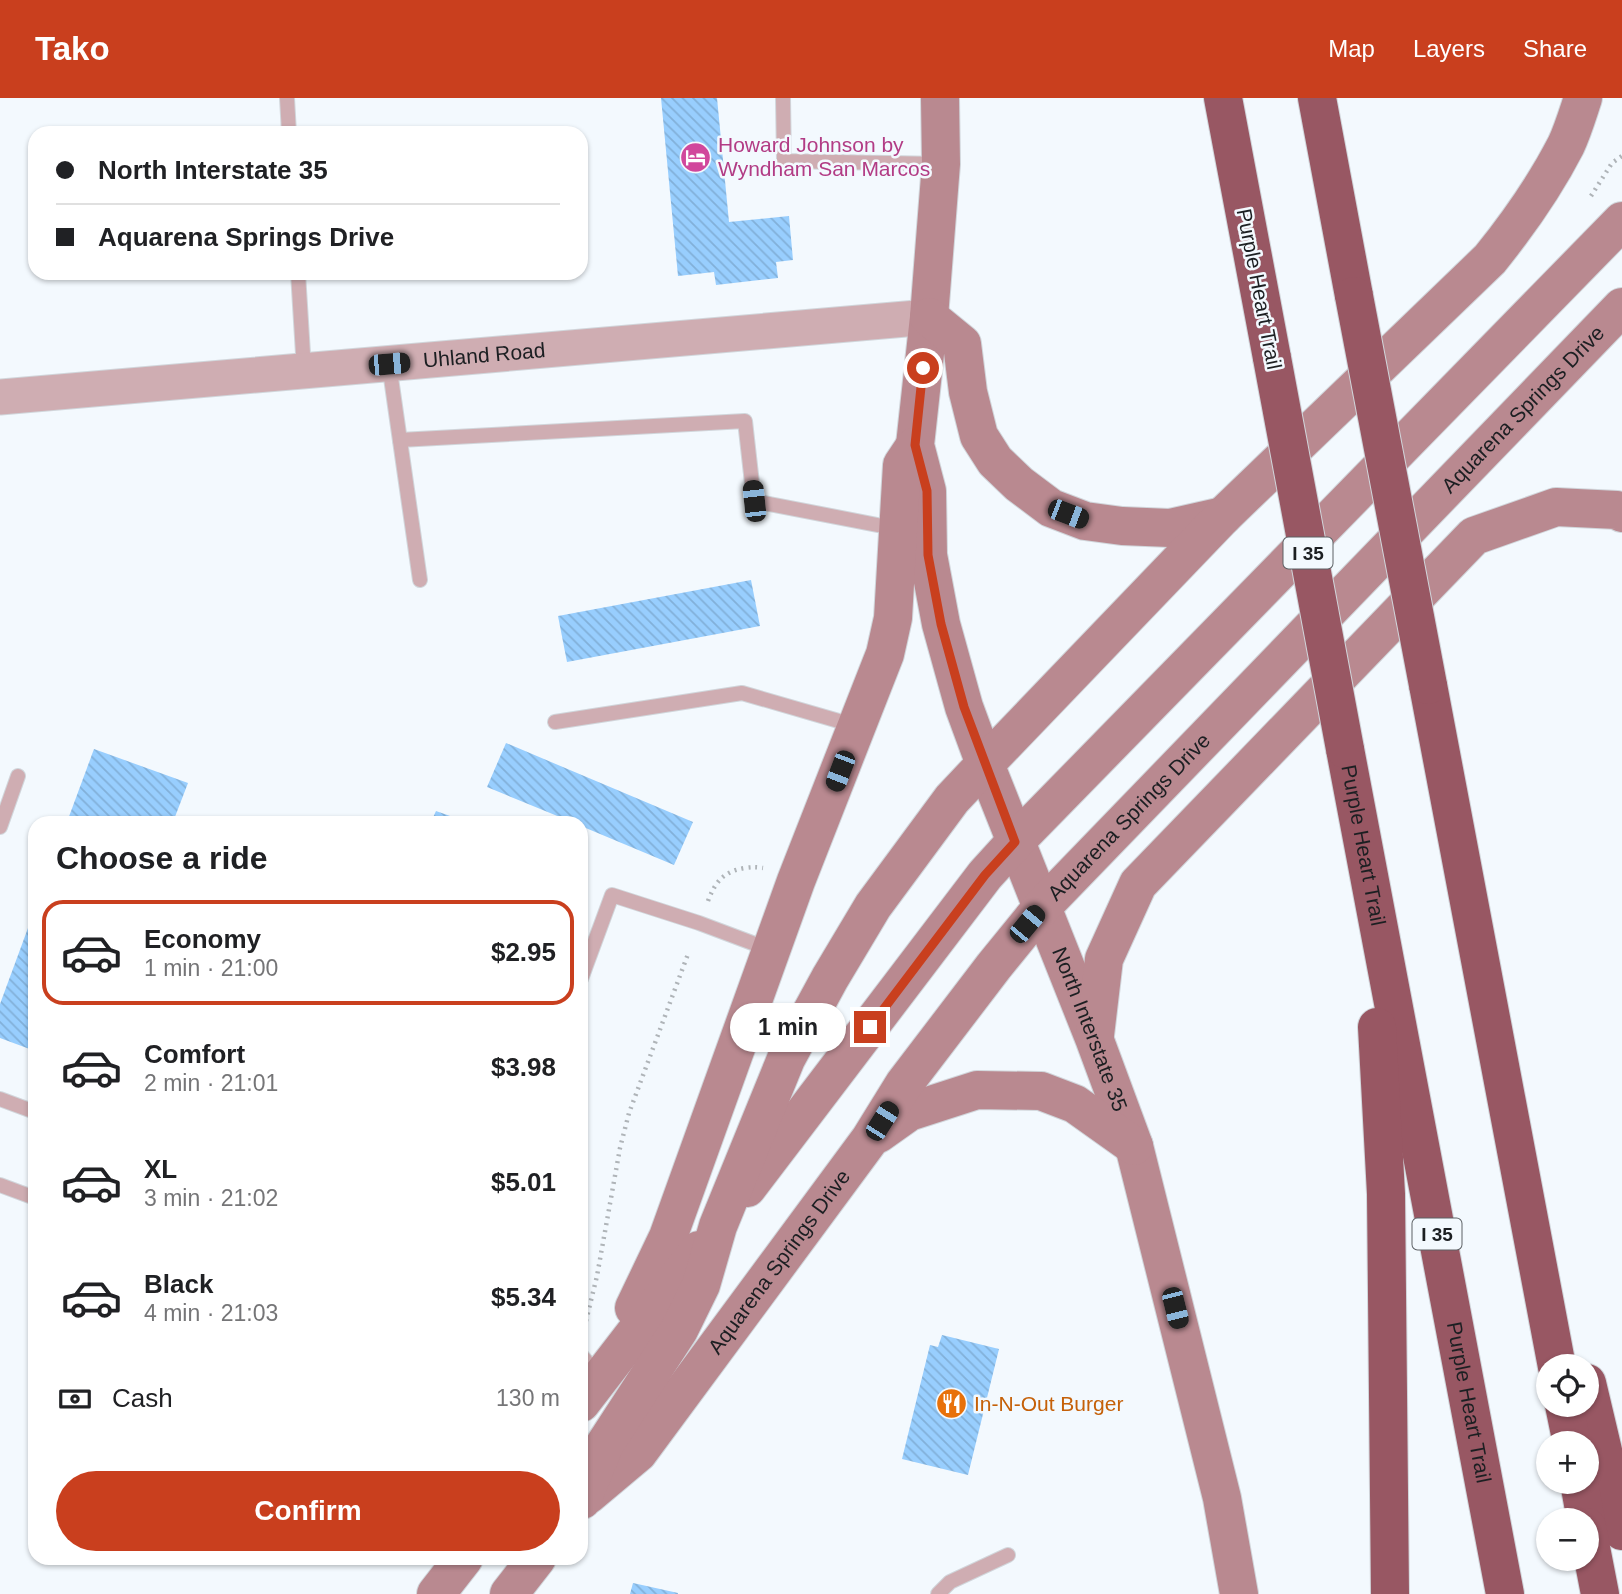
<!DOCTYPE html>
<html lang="en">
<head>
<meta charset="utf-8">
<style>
	body { margin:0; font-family:Arial,sans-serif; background:#f6f6f6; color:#202124; height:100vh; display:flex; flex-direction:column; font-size:26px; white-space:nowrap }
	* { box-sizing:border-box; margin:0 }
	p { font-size:23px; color:#757577 }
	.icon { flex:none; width:38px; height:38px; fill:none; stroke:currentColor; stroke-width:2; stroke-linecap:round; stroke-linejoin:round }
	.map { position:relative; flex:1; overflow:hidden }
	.side { position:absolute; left:28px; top:718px; width:560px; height:749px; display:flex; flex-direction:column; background:#fff; border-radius:21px; box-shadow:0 2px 5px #0004 }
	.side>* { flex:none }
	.top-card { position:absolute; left:28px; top:28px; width:560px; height:154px; border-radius:21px; box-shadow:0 2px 5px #0004; display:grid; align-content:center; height:154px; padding:0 28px; background:#fff }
	.controls { position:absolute; left:1536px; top:1256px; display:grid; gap:14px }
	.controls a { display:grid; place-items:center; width:63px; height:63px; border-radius:50%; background:#fff; box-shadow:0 2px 5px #0004; font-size:35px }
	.end { position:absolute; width:32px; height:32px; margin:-16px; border:9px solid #c93f1e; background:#fff; box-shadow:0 0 0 4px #fff }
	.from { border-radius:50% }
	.bubble { position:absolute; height:49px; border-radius:24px; background:#fff; box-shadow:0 2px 5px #0004; font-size:23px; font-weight:800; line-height:49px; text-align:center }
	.car { position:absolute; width:21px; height:42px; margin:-21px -10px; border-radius:9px; box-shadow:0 0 5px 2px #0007; background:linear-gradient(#222 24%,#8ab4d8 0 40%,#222 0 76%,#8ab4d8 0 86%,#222 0) }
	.top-card b { display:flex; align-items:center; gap:24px; height:66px; font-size:26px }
	.top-card b+b { border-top:2px solid #e0e0e0 }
	.top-card i { width:18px; height:18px; background:#202124 }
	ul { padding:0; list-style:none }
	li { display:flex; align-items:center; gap:21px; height:105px; margin:0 14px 10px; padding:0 14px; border:4px solid transparent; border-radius:21px }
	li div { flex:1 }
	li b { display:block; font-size:26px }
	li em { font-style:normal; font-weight:800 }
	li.selected { border-color:#c93f1e }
	li>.icon { width:63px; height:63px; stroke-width:1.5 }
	h2 { padding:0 28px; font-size:32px; line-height:84px }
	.pay { display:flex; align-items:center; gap:18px; height:77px; padding:0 28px; font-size:26px }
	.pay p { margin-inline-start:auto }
	.primary-button { display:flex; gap:14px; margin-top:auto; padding:14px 28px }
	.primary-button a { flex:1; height:80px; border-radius:42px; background:#c93f1e; color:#fff; font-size:28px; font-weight:800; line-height:80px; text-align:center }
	header { display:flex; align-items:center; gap:42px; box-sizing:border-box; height:98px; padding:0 35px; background:#c93f1e; color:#fff }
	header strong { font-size:33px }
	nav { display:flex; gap:38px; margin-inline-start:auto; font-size:24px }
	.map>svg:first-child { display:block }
	.building { fill:url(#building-back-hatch) }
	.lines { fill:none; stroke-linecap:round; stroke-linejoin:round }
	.service-casing { stroke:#d1d6db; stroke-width:16 }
	.tertiary-casing { stroke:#d1d6db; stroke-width:37 }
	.secondary-casing { stroke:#d1d6db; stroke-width:40 }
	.motorway-casing { stroke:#d1d6db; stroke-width:40 }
	.path { stroke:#afb4b8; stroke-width:4.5; stroke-dasharray:2 5; stroke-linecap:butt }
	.service { stroke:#cfadb2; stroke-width:14 }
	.tertiary { stroke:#cfadb2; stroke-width:35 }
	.secondary { stroke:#b98990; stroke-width:38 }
	.motorway { stroke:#985763; stroke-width:38 }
	.motorway-bridge-casing { stroke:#d1d6db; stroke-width:40; stroke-linecap:butt }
	.motorway-bridge { stroke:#985763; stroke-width:38 }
	.route { stroke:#c93f1e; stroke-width:9 }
	.labels { text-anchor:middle; stroke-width:5; stroke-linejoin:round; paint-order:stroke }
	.shield { fill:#f3f9fe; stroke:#5c6064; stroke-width:2 }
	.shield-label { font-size:19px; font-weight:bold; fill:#1c1f22 }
	.hotel-label { font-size:21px; fill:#b23c85; stroke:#f3f9fe; text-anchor:start }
	.street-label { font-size:21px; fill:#1c1f22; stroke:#f3f9fe }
	.food-label { font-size:21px; fill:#c56008; stroke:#f3f9fe; text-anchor:start }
</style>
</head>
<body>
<header>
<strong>Tako</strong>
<nav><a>Map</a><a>Layers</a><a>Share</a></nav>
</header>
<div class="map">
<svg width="1622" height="1496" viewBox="0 0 1622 1496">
	<defs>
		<pattern id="building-back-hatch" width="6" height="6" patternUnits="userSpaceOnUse" patternTransform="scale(1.75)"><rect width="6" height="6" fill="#98cefe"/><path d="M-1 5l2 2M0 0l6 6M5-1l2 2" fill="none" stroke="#82b0d9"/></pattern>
	</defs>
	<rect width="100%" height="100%" fill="#f3f9fe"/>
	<!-- building -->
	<g class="building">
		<path d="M 661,0 L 717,0 L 729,124 L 789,118 L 793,162 L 776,164 L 778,180 L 716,187 L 714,174 L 678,178 Z"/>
		<path d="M 751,482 L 760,528 L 567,564 L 558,518 Z"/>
		<path d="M 506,645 L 693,724 L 674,767 L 581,728 L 581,724 L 572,724 L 487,689 Z"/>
		<path d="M 94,651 L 188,685 L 173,724 L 67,724 Z"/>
		<path d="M 436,713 L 467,724 L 431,724 Z"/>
		<path d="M 35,811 L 35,953 L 0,940 L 0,906 Z"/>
		<path d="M 942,1237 L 999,1251 L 968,1377 L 902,1361 L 930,1247 L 938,1249 Z"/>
		<path d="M 633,1485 L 678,1495 L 678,1496 L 630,1496 Z"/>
	</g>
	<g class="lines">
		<defs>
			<g id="service">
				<path d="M 287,0 L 289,35"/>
				<path d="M 783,0 L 784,63 L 940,66"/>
				<path d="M 298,175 L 304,272"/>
				<path d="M 389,266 L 420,482"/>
				<path d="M 400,342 L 745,323 L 754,403 L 898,431"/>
				<path d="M 555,624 L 742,595 L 856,628"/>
				<path d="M 0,729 L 18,678"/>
				<path d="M 581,881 L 612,797 L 699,825 L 771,852"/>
				<path d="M 0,1001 L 35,1014"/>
				<path d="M 0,1087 L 35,1100"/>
				<path d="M 581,1257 L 598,1277"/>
				<path d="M 938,1496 L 950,1484 L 1008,1457"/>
			</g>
			<g id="tertiary">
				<path id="s1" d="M 0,299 L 929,219"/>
			</g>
			<g id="secondary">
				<path id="s2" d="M 940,0 L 941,66 L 929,219 L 915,347 L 927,393 L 928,457 L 941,526 L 964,609 L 985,666 L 1094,940 L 1134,1048 L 1222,1400 L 1239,1496"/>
				<path d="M 929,219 L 962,246 L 968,294 L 979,338 L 995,363 L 1019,386 L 1051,410 L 1085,423 L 1122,428 L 1170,430 L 1223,418"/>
				<path d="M 1095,937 L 1104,861 L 1138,786 L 1474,438 L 1556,409 L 1617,412 L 1622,415"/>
				<path d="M 878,1036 L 909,1014 L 977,992 L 1041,993 L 1075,1006 L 1134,1048"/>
				<path d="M 747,1090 L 985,777 L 1015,744 L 1622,123"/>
				<path d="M 634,1210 L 668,1139 L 796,783 L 885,556 L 893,520 L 902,367 L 914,349"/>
				<path d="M 581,1305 L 699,1152"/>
				<path id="s3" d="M 588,1397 L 638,1355 L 870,1041 L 904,986 L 994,868 L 1042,809 L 1622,209"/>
				<path d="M 582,1402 L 605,1346 L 679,1232 L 701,1187 L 718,1128 L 786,961 L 830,880 L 873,808 L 952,701 L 985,666 L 1223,418 L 1490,161 C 1519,125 1545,88 1566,47 C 1573,32 1578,15 1583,0"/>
				<path d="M 436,1496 L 464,1460"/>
				<path d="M 509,1496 L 537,1460"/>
			</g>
			<g id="motorway">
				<path d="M 1223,0 L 1272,260"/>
				<path d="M 1317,0 L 1354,198"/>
				<path d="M 1428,587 L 1557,1269"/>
				<path id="s4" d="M 1345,651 L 1505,1496"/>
				<path d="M 1377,929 L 1386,1096 L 1390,1496"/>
				<path d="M 1587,1285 L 1622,1433"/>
				<path d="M 1564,1307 L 1572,1346"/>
				<path d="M 1579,1384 L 1586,1423"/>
				<path d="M 1587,1429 L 1600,1496"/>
			</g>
		</defs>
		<!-- service casing -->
		<use href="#service" class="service-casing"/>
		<!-- tertiary casing -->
		<use href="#tertiary" class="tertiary-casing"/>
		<!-- secondary casing -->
		<use href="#secondary" class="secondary-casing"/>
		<!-- motorway casing -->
		<use href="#motorway" class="motorway-casing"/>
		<!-- path -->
		<g class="path">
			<path d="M 1591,98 L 1612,65 L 1622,58"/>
			<path d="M 708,803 C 715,784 724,773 745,770 C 752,769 756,769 763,770"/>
			<path d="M 586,1223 L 597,1178 L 620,1050 L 629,1015 L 688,856"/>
		</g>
		<!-- service -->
		<use href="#service" class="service"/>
		<!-- tertiary -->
		<use href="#tertiary" class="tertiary"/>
		<!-- secondary -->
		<use href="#secondary" class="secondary"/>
		<!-- motorway -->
		<use href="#motorway" class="motorway"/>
		<defs>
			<g id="motorway-bridge">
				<path d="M 1354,198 L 1428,587"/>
				<path d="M 1272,260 L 1345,651"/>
			</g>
		</defs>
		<!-- motorway-bridge casing -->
		<use href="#motorway-bridge" class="motorway-bridge-casing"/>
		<!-- motorway-bridge -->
		<use href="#motorway-bridge" class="motorway-bridge"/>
	</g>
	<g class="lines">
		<!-- route -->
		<path class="route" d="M 870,929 L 985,777 L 1015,744 L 964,609 L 941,526 L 928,457 L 927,393 L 915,347 L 923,270"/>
	</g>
	<!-- icons -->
	<defs>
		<symbol id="hotel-disc" viewBox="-11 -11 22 22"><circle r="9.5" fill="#d1479c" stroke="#f3f9fe"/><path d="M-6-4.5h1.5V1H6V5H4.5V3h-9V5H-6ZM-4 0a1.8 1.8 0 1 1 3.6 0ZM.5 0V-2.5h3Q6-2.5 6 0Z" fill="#fff"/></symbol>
		<symbol id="restaurant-disc" viewBox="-11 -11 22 22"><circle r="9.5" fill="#e8710a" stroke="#f3f9fe"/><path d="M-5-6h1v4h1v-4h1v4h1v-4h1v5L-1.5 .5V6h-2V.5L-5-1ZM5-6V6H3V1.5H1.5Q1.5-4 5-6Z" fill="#fff"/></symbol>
	</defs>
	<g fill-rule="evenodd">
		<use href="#hotel-disc" x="678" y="42" width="35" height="35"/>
		<use href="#restaurant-disc" x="934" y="1288" width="35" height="35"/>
	</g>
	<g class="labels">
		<!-- shield labels -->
		<g class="shield">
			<rect x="1283.5" y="439.5" width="49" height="31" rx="5"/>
			<rect x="1412.5" y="1120.5" width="49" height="31" rx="5"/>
		</g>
		<g class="shield-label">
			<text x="1308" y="462">I 35</text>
			<text x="1437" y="1143">I 35</text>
		</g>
		<!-- hotel labels -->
		<g class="hotel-label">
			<text x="718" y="54">Howard Johnson by<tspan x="718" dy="24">Wyndham San Marcos</tspan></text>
		</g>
		<!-- street labels -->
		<g class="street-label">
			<text transform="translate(1259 191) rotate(79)" y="7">Purple Heart Trail</text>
			<text dy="7" stroke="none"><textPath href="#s1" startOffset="486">Uhland Road</textPath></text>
			<text dy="7" stroke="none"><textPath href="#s3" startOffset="1437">Aquarena Springs Drive</textPath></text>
			<text dy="7" stroke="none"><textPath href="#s3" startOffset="870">Aquarena Springs Drive</textPath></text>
			<text dy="7" stroke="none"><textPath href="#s4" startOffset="98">Purple Heart Trail</textPath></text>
			<text dy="7" stroke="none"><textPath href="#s2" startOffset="962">North Interstate 35</textPath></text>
			<text dy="7" stroke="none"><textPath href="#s3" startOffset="303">Aquarena Springs Drive</textPath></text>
			<text dy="7" stroke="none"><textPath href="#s4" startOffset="665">Purple Heart Trail</textPath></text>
		</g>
		<!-- food labels -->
		<g class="food-label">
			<text x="974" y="1313">In-N-Out Burger</text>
		</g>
	</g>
</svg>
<div class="controls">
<a><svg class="icon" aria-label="locate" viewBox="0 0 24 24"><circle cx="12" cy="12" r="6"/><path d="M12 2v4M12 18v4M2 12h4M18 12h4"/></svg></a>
<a>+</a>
<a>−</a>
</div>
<i class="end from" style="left:923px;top:270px"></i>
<i class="end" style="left:870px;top:929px"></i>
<div class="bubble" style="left:730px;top:905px;width:116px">1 min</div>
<i class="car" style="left:389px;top:266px;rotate:85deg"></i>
<i class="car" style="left:754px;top:403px;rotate:354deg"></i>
<i class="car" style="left:1068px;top:416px;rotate:111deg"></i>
<i class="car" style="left:840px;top:673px;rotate:201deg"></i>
<i class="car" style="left:1027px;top:826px;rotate:40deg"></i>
<i class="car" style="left:882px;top:1023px;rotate:32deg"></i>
<i class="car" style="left:1175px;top:1210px;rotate:166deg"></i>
<div class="top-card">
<b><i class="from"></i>North Interstate 35</b>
<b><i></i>Aquarena Springs Drive</b>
</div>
<section class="side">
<h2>Choose a ride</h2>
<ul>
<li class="selected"><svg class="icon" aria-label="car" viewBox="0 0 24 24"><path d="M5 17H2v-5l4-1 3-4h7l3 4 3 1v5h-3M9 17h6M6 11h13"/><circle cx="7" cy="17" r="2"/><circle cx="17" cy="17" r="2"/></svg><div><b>Economy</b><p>1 min · 21:00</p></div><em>$2.95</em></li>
<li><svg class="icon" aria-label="car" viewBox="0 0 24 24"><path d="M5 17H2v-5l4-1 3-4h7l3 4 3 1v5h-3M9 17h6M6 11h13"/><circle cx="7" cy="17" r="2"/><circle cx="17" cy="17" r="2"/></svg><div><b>Comfort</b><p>2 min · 21:01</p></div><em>$3.98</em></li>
<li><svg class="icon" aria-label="car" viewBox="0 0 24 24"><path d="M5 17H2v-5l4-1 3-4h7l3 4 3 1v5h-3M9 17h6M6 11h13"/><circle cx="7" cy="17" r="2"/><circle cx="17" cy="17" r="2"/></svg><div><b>XL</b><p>3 min · 21:02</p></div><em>$5.01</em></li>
<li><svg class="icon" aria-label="car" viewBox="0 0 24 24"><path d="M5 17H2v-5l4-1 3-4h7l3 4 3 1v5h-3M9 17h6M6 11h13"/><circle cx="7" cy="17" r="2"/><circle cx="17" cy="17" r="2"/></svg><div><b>Black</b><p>4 min · 21:03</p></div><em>$5.34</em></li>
</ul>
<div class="pay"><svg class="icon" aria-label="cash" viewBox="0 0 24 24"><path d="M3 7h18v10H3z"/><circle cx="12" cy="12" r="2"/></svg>Cash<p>130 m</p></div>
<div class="primary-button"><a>Confirm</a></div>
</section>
</div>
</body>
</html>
